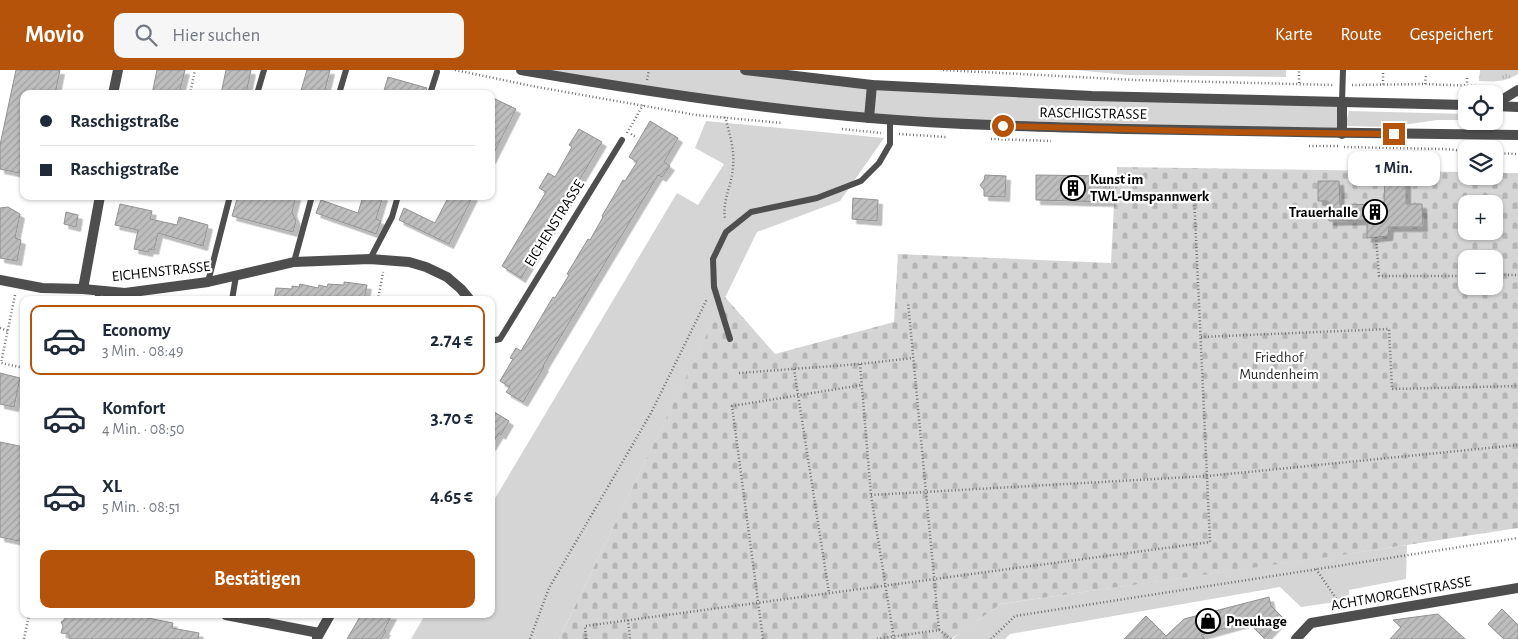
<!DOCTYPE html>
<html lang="de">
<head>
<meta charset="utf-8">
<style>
	body { margin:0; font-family:"Alegreya Sans",sans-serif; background:#f6f6f7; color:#1f2937; height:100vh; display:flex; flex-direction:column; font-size:19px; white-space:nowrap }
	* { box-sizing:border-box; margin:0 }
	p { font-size:16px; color:#747a83 }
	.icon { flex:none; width:28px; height:28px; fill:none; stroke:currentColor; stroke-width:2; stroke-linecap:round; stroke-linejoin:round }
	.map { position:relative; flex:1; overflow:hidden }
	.details { position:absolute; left:20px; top:226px; width:475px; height:322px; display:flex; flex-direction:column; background:#fff; border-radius:10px; box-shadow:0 1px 4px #0004 }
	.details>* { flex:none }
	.hud { position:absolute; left:20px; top:20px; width:475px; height:110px; border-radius:10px; box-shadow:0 1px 4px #0004; display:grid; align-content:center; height:110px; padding:0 20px; background:#fff }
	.fabs { position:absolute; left:1458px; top:15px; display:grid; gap:10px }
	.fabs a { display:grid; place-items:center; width:45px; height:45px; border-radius:10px; background:#fff; box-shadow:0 1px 4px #0004; font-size:25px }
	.end { position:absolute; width:22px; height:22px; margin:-11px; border:6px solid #b45309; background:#fff; box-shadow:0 0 0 2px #fff }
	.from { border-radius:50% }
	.bubble { position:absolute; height:35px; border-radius:10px; background:#fff; box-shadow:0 1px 4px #0004; font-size:16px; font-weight:700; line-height:35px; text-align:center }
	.hud b { display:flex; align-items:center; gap:18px; height:48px; font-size:19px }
	.hud b+b { border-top:1px solid #e0e1e3 }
	.hud i { width:12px; height:12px; background:#1f2937 }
	ul { padding:9px 0 0; list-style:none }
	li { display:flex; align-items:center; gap:15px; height:70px; margin:0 10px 8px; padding:0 10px; border:2px solid transparent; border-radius:10px }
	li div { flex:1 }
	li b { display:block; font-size:19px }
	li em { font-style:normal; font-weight:700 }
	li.selected { border-color:#b45309 }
	li>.icon { width:45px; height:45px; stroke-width:1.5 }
	.button { display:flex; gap:10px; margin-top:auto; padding:10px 20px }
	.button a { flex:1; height:58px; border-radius:10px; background:#b45309; color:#fff; font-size:20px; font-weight:700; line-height:58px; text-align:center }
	header { display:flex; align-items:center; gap:30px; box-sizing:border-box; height:70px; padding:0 25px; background:#b45309; color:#fff }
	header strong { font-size:24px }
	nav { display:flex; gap:28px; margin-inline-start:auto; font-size:18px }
	.search { width:350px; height:45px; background:#f6f6f7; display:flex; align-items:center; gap:12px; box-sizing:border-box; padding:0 18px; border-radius:10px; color:#747a83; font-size:19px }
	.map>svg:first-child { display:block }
	.grass { fill:#d5d5d5 }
	.cemetery { fill:url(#cemetery-stones); fill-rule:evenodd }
	.park { fill:url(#park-tufts) }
	.building { fill:url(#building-hatch); stroke:#929292; filter:url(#shadow) }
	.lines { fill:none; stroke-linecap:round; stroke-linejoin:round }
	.path { stroke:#707070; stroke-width:2.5; stroke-dasharray:1 2.5; stroke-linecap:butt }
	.service { stroke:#4e4e4e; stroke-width:6 }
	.minor { stroke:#4e4e4e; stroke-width:10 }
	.tertiary { stroke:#4e4e4e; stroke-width:10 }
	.route { stroke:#b45309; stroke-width:6 }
	.labels { text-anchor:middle; stroke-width:4.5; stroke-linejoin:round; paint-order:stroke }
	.street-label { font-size:15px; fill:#000; stroke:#fff }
	.poi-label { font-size:15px; font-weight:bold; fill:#000; stroke:#fff; text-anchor:start }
	.park-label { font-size:15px; fill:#2c2c2c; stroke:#fff }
</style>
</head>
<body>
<header>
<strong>Movio</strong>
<div class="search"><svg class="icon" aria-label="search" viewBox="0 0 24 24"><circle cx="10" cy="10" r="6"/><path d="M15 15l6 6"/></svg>Hier suchen</div>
<nav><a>Karte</a><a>Route</a><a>Gespeichert</a></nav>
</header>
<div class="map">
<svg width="1518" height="569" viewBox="0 0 1518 569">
	<defs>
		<pattern id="cemetery-stones" width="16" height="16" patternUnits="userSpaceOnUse" patternTransform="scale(1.25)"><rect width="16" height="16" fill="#d5d5d5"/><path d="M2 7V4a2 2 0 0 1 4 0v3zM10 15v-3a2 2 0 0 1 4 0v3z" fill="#b5b5b5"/></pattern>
		<pattern id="park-tufts" width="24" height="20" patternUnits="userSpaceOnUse" patternTransform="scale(1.25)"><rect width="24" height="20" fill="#d5d5d5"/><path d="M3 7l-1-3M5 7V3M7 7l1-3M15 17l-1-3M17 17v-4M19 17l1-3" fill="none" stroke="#b5b5b5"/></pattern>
		<pattern id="building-hatch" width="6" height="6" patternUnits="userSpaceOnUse" patternTransform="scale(1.25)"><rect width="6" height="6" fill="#bebebe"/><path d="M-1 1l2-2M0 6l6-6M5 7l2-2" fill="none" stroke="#a2a2a2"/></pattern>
		<filter id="shadow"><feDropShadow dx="4.5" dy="4.5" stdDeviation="0" flood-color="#0004"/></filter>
	</defs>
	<rect width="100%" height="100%" fill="#fff"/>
	<!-- grass -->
	<g class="grass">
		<path d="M 521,0 L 745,0 L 872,15 L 1342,32 L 1342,64 L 890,50 Z"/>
		<path d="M 1075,0 L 1286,0 L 1286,7 L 1128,5 Z"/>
		<path d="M 1349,41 L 1466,44 L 1466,50 L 1437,50 L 1389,57 L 1345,56 Z"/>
		<path d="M 706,51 L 884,68 L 840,131 L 757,162 L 559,569 L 411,569 L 425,545 L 491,545 L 491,435 L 677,123 L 698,135 L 724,94 L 695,78 Z"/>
		<path d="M 1407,475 L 1406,509 L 1349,520 L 1349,530 L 1301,537 L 1280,517 L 1010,564 L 1005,569 L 953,569 L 959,563 L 1001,534 Z"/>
	</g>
	<!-- cemetery -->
	<path class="cemetery" d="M 1117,97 L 1466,102 L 1466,106 L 1494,106 L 1494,103 L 1518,103 L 1518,458 L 1328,487 L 1001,534 L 951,569 L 559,569 L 725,227 L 775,284 L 894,252 L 898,184 L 1111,193 L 1115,116 L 1117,108 ZM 1466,134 L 1494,134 L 1494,161 L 1466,161 ZM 1466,189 L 1494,189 L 1494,216 L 1466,216 Z"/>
	<!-- park -->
	<path class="park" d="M 1480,0 L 1518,0 L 1518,4 C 1505,12 1494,12 1479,11 Z"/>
	<!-- building -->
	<g class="building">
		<path d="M 16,0 L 60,0 L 55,24 L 24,24 L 24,104 L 0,99 L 0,75 Z"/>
		<path d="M 157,0 L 185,0 L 179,24 L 152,24 Z"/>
		<path d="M 226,0 L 251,0 L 246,24 L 221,24 Z"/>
		<path d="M 307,0 L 330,0 L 324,24 L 300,24 Z"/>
		<path d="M 388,7 L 427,18 L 425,24 L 383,24 Z"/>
		<path d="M 491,27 L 516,39 L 491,89 Z"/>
		<path d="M 650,51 L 678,68 L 664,92 L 670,96 L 662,107 L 658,105 L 543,296 L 544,297 L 523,332 L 506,322 L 510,317 L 500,311 L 513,289 L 510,288 L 516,278 L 521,281 L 553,227 L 555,228 L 569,205 L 567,204 L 588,169 L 590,170 L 603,147 L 602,146 L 619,117 L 623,110 L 625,111 L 637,92 L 629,87 Z"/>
		<path d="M 579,59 L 602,72 L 521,208 L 502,196 L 546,122 L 539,118 L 548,103 L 555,107 L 572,77 L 569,75 Z"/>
		<path d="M 1388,101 L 1406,101 L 1406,134 L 1422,134 L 1423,157 L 1389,157 L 1388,166 L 1367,168 L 1367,150 L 1329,151 L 1328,131 L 1318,131 L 1318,111 L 1339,111 L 1340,135 L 1384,134 L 1385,107 L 1388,107 Z"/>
		<path d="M 985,105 L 1006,106 L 1005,127 L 984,126 L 984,120 L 980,115 L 984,110 Z"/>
		<path d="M 1036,105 L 1109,106 L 1110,132 L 1036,130 Z"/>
		<path d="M 238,126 L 296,126 L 292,142 L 296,151 L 293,162 L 232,146 Z"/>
		<path d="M 363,126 L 383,126 L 376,149 L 381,151 L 376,164 L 316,143 L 321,130 L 358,143 Z"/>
		<path d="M 449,126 L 473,126 L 449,174 L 399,150 L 404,138 L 435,153 Z"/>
		<path d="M 853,128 L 878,130 L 877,151 L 852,149 Z"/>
		<path d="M 120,134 L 152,141 L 150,149 L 177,155 L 179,147 L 208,155 L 203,176 L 158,163 L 154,180 L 149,179 L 148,182 L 134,179 L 138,160 L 115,155 Z"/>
		<path d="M 8,137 L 20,144 L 15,168 L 21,170 L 17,191 L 0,188 L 0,138 Z"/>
		<path d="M 66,142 L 78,145 L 76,157 L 64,154 Z"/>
		<path d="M 344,212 L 367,215 L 364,230 L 274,230 L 276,218 L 292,219 L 292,216 L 299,217 L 300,214 L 318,218 L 319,215 L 327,217 L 328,214 L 344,215 Z"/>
		<path d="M 0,303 L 20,308 L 14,337 L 0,334 Z"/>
		<path d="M 491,340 L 509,351 L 501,365 L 499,363 L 491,376 Z"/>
		<path d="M 0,372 L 24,377 L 24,472 L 0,467 Z"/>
		<path d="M 1269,527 L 1271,536 L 1283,548 L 1264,568 L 1248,552 L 1201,565 L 1205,569 L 1124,569 L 1146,546 L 1166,566 L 1184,549 Z"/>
		<path d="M 1502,539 L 1518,555 L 1518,569 L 1504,569 L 1488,554 Z"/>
		<path d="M 1438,544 L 1465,569 L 1390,569 L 1401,557 L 1393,550 Z"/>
		<path d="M 65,545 L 130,545 L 138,546 L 173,553 L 172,558 L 199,563 L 198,569 L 69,569 L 69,564 L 61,563 L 63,556 L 61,552 L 64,550 Z"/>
		<path d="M 361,545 L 392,545 L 384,560 L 386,561 L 381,569 L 347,569 Z"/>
	</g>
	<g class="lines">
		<!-- path -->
		<g class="path">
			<path d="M 455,0 L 537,17 L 696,45 L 782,53"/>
			<path d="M 943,0 L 1136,10 L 1334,15"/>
			<path d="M 1383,3 L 1383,15"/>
			<path d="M 647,10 L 649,0"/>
			<path d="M 1299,13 L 1299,1"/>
			<path d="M 1425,14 L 1426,4"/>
			<path d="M 1352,15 L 1425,14 L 1499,17"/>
			<path d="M 1467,16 L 1467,7"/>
			<path d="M 190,24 L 195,0"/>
			<path d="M 725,47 C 729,61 735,81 733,97 C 732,116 722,129 725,150"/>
			<path d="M 842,59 L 881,63"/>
			<path d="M 627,63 L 643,35"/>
			<path d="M 631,64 L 637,68"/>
			<path d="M 899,64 L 946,67"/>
			<path d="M 991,69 L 1051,71"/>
			<path d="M 1309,76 L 1338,76"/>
			<path d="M 1344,77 L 1444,79 L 1466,81"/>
			<path d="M 1494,83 L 1518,84"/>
			<path d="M 1376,167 L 1379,206 L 1466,206"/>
			<path d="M 1494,205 L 1518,205"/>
			<path d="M 15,225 L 1,293 L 24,298"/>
			<path d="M 378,230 L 383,202"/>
			<path d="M 0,258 L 8,261"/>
			<path d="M 1201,267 L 1389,259 L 1392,319 L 1518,316"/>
			<path d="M 860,294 L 871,425 L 894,569"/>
			<path d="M 794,299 L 829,523"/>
			<path d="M 739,303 L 860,294 L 913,288"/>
			<path d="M 871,425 L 1208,406 L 1518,375"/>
			<path d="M 1316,499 L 1342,537"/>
			<path d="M 628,550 L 630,569"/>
			<path d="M 939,560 L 951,569"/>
			<path d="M 24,569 L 29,545"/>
			<path d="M 530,569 L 549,518 L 651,343 L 707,229"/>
			<path d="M 586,569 L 585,556 L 1210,472 L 1194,125"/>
			<path d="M 763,569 L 732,336 L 862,315"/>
			<path d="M 877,569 L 939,560 L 908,232"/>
			<path d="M 991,569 L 1015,546 L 1518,468"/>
		</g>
		<!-- service -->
		<g class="service">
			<path d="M 257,24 L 264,0"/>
			<path d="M 339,24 L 346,0"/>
			<path d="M 430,24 L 437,2"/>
			<path d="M 1342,32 L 1343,0"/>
			<path d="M 370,189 L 392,147 L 398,126"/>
			<path d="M 294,192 L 312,126"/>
			<path d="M 208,212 L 230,126"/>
			<path d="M 97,230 L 99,221"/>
			<path d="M 232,230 L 236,206"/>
			<path d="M 730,269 L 714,217 L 713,189 L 726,162 L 751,142 L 817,128 L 861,111 L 879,93 L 890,74 L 890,50"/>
			<path d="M 491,271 L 500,269 L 622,70"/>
		</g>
		<!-- minor -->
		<g class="minor">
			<path d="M 113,24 L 118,0"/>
			<path d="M 0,210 L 42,218 L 83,219 L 125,223 L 208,212 L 294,192 L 370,189 L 409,192 L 426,197 L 447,207 L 461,219 L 470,230"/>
			<path d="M 83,219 L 100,126"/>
			<path d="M 226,545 L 319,563"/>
			<path d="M 317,568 L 330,545"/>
			<path d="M 1296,569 L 1311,553 L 1518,518"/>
		</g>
		<!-- tertiary -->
		<g class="tertiary">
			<path d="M 521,0 C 637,20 753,38 870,48 C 955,55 1041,57 1126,59 C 1257,62 1387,63 1518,65"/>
			<path d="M 745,0 L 872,15 L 1092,26 L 1466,35"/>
			<path d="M 1494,32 L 1505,28 L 1518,20"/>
			<path d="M 1494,36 L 1518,37"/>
			<path d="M 869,48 L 872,15"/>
			<path d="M 1342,64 L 1342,32"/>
		</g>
	</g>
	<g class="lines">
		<!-- route -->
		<path class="route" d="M 1003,56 L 1228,62 L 1394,64"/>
	</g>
	<!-- icons -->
	<defs>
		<symbol id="building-ring" viewBox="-11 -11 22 22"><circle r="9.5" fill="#fff" stroke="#000" stroke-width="1.5"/><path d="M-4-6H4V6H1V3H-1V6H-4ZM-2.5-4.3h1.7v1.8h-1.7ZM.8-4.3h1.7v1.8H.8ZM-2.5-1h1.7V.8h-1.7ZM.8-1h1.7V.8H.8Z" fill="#000"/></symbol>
		<symbol id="shop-ring" viewBox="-11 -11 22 22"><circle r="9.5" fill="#fff" stroke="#000" stroke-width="1.5"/><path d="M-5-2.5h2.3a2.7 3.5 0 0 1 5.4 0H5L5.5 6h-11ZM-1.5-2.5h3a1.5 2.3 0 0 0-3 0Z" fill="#000"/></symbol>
	</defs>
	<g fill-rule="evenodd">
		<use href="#building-ring" x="1059" y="104" width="28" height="28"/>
		<use href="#building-ring" x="1361" y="128" width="28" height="28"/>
		<use href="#shop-ring" x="1194" y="537" width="28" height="28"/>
	</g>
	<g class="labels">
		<!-- street labels -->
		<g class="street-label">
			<text transform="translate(1093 43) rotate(1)" y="5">RASCHIGSTRASSE</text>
			<text transform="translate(554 153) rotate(-58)" y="5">EICHENSTRASSE</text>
			<text transform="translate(161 201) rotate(-6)" y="5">EICHENSTRASSE</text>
			<text transform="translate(1401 523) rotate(-10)" y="5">ACHTMORGENSTRASSE</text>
		</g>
		<!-- poi labels -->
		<g class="poi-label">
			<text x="1090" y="114">Kunst im<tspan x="1090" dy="17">TWL-Umspannwerk</tspan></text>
			<text x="1358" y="147" text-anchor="end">Trauerhalle</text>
			<text x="1226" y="556">Pneuhage</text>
		</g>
		<!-- park labels -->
		<g class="park-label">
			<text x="1279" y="292">Friedhof<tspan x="1279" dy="17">Mundenheim</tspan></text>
		</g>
	</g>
</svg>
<div class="fabs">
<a><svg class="icon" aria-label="locate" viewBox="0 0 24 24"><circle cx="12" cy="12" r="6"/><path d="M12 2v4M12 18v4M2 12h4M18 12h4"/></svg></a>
<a><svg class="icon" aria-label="layers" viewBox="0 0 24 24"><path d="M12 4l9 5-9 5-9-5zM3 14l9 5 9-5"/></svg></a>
<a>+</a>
<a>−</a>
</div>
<i class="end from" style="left:1003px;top:56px"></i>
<i class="end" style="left:1394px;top:64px"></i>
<div class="bubble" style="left:1348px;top:81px;width:92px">1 Min.</div>
<div class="hud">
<b><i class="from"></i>Raschigstraße</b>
<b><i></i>Raschigstraße</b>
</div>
<section class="details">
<ul>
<li class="selected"><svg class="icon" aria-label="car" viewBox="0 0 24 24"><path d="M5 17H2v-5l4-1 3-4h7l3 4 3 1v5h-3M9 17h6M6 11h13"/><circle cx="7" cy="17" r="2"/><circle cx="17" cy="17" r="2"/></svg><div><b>Economy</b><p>3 Min. · 08:49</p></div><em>2.74 €</em></li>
<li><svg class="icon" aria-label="car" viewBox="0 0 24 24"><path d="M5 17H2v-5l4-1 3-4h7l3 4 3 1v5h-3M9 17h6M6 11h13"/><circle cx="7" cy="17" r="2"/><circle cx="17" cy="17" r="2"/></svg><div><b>Komfort</b><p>4 Min. · 08:50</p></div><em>3.70 €</em></li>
<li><svg class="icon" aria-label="car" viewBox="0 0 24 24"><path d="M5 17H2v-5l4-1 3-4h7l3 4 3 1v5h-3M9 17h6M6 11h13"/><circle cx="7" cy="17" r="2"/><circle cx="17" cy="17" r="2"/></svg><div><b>XL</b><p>5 Min. · 08:51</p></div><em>4.65 €</em></li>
</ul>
<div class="button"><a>Bestätigen</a></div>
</section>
</div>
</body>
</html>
